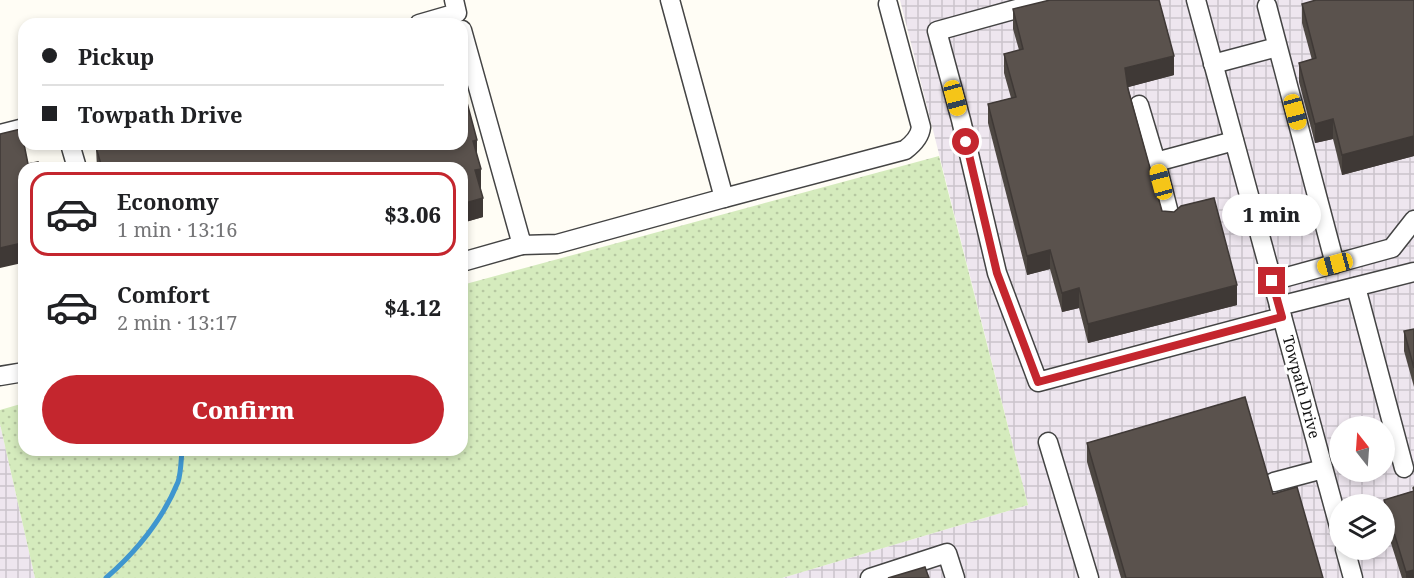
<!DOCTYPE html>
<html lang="en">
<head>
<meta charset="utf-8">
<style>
	body { margin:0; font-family:"Noto Serif",serif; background:#f6f6f6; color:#202124; height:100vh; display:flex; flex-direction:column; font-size:22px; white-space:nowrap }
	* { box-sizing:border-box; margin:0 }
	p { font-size:20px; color:#757577 }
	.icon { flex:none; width:33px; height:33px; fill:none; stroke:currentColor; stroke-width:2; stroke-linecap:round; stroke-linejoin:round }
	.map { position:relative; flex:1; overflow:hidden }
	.sheet { position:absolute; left:18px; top:162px; width:450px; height:294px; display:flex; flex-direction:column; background:#fff; border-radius:18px; box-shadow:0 3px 9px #0003 }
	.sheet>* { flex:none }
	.hud { position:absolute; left:18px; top:18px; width:450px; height:132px; border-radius:18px; box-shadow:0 3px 9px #0003; display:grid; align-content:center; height:132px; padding:0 24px; background:#fff }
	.needle { width:39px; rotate:343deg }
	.controls { position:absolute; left:1329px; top:416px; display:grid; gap:12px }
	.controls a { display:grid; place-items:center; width:66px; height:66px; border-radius:50%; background:#fff; box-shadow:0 3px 9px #0003; font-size:30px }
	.end { position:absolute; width:27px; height:27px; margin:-14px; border:8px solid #c4262e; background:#fff; box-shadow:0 0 0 3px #fff }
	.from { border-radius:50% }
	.bubble { position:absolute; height:42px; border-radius:21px; background:#fff; box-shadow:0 3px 9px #0003; font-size:20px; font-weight:800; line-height:42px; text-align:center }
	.car { position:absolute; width:18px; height:36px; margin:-18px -9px; border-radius:8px; box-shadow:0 0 4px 2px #0007; background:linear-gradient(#f5c518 24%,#345 0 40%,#f5c518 0 76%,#345 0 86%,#f5c518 0) }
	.hud b { display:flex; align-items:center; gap:21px; height:57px; font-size:22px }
	.hud b+b { border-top:2px solid #e0e0e0 }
	.hud i { width:15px; height:15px; background:#202124 }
	ul { padding:10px 0 0; list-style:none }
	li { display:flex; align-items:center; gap:18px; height:84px; margin:0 12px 9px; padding:0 12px; border:3px solid transparent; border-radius:18px }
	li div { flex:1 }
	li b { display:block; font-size:22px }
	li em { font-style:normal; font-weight:800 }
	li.on { border-color:#c4262e }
	li>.icon { width:54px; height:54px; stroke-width:1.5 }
	.cta { display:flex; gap:12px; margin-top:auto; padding:12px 24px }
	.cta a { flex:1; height:69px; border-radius:36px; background:#c4262e; color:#fff; font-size:24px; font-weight:800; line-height:69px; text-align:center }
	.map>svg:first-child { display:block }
	.industrial { fill:url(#industrial-grid); fill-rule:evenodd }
	.grass { fill:url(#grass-dots) }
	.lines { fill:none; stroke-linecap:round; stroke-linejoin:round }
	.stream { stroke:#3f96cf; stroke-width:5 }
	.minor-casing { stroke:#444; stroke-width:21 }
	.minor { stroke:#fff; stroke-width:18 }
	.wall { fill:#4d4742 }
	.shaded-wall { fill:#3f3936 }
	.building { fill:#5a524d; stroke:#3f3936; stroke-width:1.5 }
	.route { stroke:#c4262e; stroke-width:8 }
	.labels { text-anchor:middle; stroke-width:6; stroke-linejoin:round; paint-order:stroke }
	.street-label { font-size:15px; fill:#111; stroke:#fff }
</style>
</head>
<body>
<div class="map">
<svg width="1414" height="578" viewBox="0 0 1414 578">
	<defs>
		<pattern id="industrial-grid" width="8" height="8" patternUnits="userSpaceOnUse" patternTransform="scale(1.5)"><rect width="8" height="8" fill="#eee6ef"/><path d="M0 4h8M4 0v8" fill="none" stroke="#cbc4cc"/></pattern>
		<pattern id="grass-dots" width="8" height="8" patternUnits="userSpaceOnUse" patternTransform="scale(1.5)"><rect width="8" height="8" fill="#d5ebbd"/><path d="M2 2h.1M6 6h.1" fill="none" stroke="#b6c8a1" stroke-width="1.8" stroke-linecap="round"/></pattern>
	</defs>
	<rect width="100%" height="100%" fill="#fffdf5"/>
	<!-- industrial -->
	<g class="industrial">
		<path d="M 900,0 L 1414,0 L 1414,578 L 782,578 L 1028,505 ZM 1340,426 L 1384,426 L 1384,471 L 1340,471 ZM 1340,504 L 1384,504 L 1384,549 L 1340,549 Z"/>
		<path d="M 0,424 L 35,578 L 0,578 Z"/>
	</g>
	<!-- grass -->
	<path class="grass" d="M 939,156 L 1028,505 L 782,578 L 35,578 L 0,424 L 0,410 L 24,403 L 24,450 L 462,450 L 462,285 Z"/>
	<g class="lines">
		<!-- stream -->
		<path class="stream" d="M 106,578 C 137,551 162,521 178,482 C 181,473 181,460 182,450"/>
		<defs>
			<g id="minor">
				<path d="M 670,0 L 724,198 L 905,150 C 913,144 920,137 921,127 L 888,4"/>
				<path d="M 1049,0 L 937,31 L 961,120 L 997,273 L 1038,382 L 1282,317"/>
				<path d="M 1196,0 L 1340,530"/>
				<path d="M 1267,6 L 1335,264"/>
				<path d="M 419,24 L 457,13 L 454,0"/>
				<path d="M 462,30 L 522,245 L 557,244 L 724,198"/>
				<path d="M 1213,64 L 1277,47"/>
				<path d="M 1139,105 L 1156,162 L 1234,141"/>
				<path d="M 0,134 L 24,128"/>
				<path d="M 70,144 L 77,168"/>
				<path d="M 1156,162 L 1171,221"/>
				<path d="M 462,262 L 522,245"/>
				<path d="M 1272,281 L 1392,248 L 1414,220"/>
				<path d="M 1356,287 L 1404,468"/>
				<path d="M 1279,306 L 1414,272"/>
				<path d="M 0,376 L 24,372"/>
				<path d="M 1048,442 L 1089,578"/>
				<path d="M 1274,482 L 1323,469"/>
				<path d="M 1345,549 L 1353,578"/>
				<path d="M 870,578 L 947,553 L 955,578"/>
			</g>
		</defs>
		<!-- minor casing -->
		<use href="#minor" class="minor-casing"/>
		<!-- minor -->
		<use href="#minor" class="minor"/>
	</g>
	<!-- wall -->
	<g class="wall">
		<path d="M 1414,0 L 1414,156 L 1342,175 L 1333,139 L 1315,143 L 1299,82 L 1299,63 L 1312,60 L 1302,23 L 1302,4 Z"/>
		<path d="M 1013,9 L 1174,75 L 1128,87 L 1162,211 L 1237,305 L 1088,343 L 1079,308 L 1062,312 L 1050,269 L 1027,275 L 988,123 L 988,104 L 1011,98 L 1004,73 L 1004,54 L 1019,50 L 1013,29 Z"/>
		<path d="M 95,144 L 211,144 L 477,157 L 483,217 L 462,223 L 462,168 L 97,168 L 96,148 Z"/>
		<path d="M 1414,329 L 1414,387 L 1404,351 L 1404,331 Z"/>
		<path d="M 1087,443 L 1273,494 L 1323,578 L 1121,578 L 1087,462 Z"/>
		<path d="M 1414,487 L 1414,578 L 1402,578 L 1384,521 L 1384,500 L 1413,491 L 1413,488 Z"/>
	</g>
	<!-- shaded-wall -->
	<g class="shaded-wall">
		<path d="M 1174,56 L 1174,75 L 1125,88 L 1125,68 Z"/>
		<path d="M 1333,119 L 1333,139 L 1315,143 L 1315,124 Z"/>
		<path d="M 1414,136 L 1414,156 L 1342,175 L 1342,155 Z"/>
		<path d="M 477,140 L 477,159 L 473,141 Z"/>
		<path d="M 481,169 L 481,188 L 475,190 L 475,170 Z"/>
		<path d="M 483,198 L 483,217 L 462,223 L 462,204 Z"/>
		<path d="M 20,231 L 24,231 L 24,250 L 22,250 L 22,263 L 0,268 L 0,248 Z"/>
		<path d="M 1050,250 L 1050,269 L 1027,275 L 1027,256 Z"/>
		<path d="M 1237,285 L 1237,305 L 1088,343 L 1088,324 Z"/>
		<path d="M 1079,288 L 1079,308 L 1062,312 L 1062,293 Z"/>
		<path d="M 1414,570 L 1414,578 L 1406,578 L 1406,572 Z"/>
	</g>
	<!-- building -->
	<g class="building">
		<path d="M 1050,0 L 1159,0 L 1174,56 L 1125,68 L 1128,89 L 1162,211 L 1174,212 L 1181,206 L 1214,198 L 1237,285 L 1088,324 L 1079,288 L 1062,293 L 1050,250 L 1027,256 L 988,104 L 1016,97 L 1004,54 L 1023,49 L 1013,9 Z"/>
		<path d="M 1316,0 L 1414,0 L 1414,136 L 1342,155 L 1333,119 L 1315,124 L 1299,63 L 1316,58 L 1302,4 Z"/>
		<path d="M 462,84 L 477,140 L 473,141 L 481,169 L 475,170 L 483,198 L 462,204 L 462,168 L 102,168 L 96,147 L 101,146 L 101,144 L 211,144 L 211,145 L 211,144 L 462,144 Z"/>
		<path d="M 21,129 L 28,164 L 38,162 L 39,168 L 24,168 L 24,231 L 20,231 L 22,243 L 0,248 L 0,134 Z"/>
		<path d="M 1414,329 L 1414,368 L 1404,331 Z"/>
		<path d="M 1245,397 L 1273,494 L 1297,487 L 1323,578 L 1126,578 L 1087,443 Z"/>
		<path d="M 1414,487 L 1414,570 L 1406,572 L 1384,500 L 1414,491 L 1413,488 Z"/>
		<path d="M 925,567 L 929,578 L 888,578 Z"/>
	</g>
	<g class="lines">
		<!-- route -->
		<path class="route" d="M 966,142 L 997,273 L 1038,382 L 1282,317 L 1272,281"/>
	</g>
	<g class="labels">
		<!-- street labels -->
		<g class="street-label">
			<text transform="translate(1301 387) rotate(75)" y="5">Towpath Drive</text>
		</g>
	</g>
</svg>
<div class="controls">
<a><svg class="needle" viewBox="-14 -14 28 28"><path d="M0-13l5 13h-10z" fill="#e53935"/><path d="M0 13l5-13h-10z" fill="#757577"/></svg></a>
<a><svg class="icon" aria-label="layers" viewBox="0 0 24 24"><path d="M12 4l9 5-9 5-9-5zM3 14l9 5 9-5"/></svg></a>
</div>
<i class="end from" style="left:966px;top:142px"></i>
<i class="end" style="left:1272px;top:281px"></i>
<div class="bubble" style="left:1222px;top:194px;width:99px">1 min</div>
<i class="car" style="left:955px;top:98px;rotate:165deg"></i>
<i class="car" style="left:1295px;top:112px;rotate:165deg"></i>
<i class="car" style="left:1161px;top:182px;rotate:345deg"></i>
<i class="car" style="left:1335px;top:264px;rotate:255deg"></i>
<div class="hud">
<b><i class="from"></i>Pickup</b>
<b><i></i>Towpath Drive</b>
</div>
<section class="sheet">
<ul>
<li class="on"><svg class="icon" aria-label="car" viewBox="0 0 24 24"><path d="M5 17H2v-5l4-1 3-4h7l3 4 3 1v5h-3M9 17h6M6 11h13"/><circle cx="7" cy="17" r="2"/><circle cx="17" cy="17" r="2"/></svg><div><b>Economy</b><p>1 min · 13:16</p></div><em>$3.06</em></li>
<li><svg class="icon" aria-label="car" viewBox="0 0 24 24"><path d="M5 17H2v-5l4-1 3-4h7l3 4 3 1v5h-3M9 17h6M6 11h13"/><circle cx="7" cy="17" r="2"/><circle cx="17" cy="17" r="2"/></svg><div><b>Comfort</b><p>2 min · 13:17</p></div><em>$4.12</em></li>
</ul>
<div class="cta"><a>Confirm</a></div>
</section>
</div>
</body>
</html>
